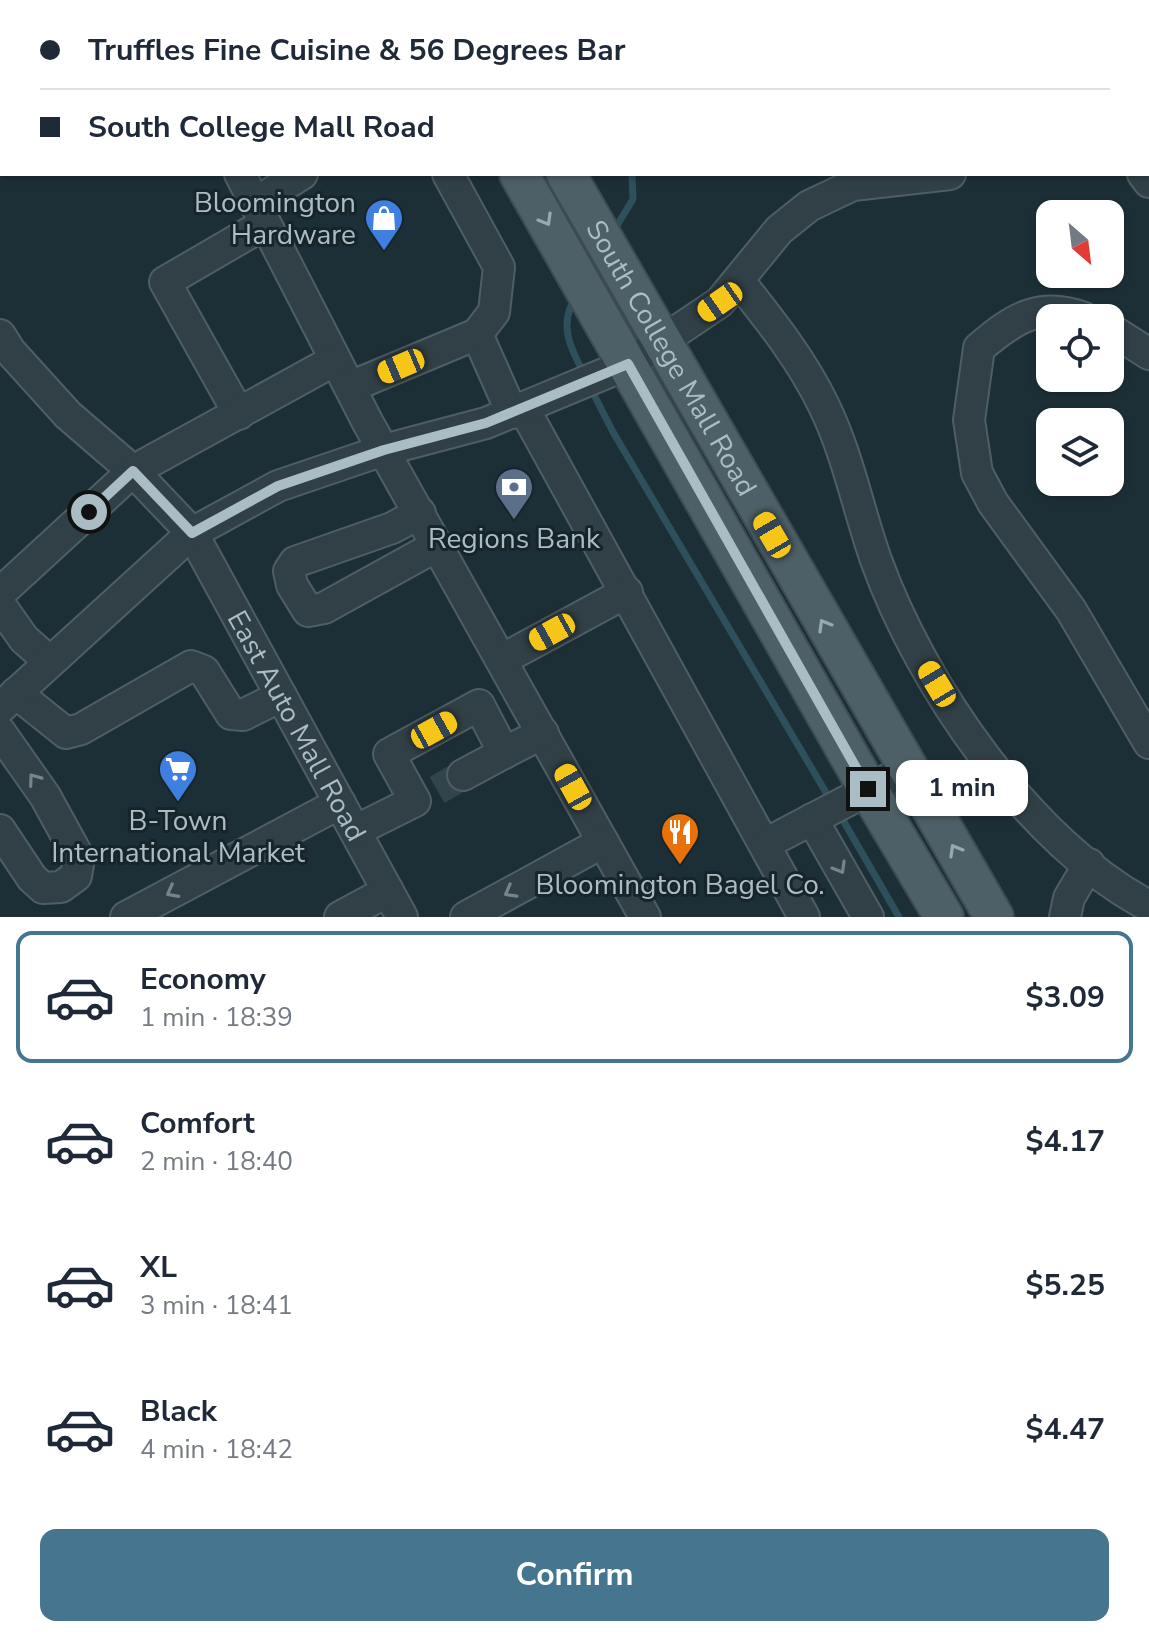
<!DOCTYPE html>
<html lang="en">
<head>
<meta charset="utf-8">
<style>
	body { margin:0; font-family:"Nunito Sans",sans-serif; background:#f2f2f3; color:#1f2937; height:100vh; display:flex; flex-direction:column; font-size:30px; white-space:nowrap }
	* { box-sizing:border-box; margin:0 }
	p { font-size:26px; color:#747a83 }
	.icon { flex:none; width:44px; height:44px; fill:none; stroke:currentColor; stroke-width:2; stroke-linecap:round; stroke-linejoin:round }
	.map { position:relative; height:917px; overflow:hidden }
	.side { display:flex; flex-direction:column; background:#fff; flex:1 }
	.side>* { flex:none }
	.top-card { position:absolute; left:0px; top:0px; width:1150px; height:176px; box-shadow:0 2px 6px #0004; display:grid; align-content:center; height:176px; padding:0 40px; background:#fff }
	.needle { width:52px; rotate:152deg }
	.fabs { position:absolute; left:1036px; top:200px; display:grid; gap:16px }
	.fabs a { display:grid; place-items:center; width:88px; height:88px; border-radius:16px; background:#fff; box-shadow:0 2px 6px #0004; font-size:40px }
	.end { position:absolute; width:36px; height:36px; margin:-18px; border:10px solid #aabcc4; background:#111; box-shadow:0 0 0 4px #111 }
	.from { border-radius:50% }
	.bubble { position:absolute; height:56px; border-radius:16px; background:#fff; box-shadow:0 2px 6px #0004; font-size:26px; font-weight:700; line-height:56px; text-align:center }
	.car { position:absolute; width:24px; height:48px; margin:-24px -12px; border-radius:10px; box-shadow:0 0 6px 2px #0007; background:linear-gradient(#f5c518 24%,#345 0 40%,#f5c518 0 76%,#345 0 86%,#f5c518 0) }
	.top-card b { display:flex; align-items:center; gap:28px; height:76px; font-size:30px }
	.top-card b+b { border-top:2px solid #e0e1e3 }
	.top-card i { width:20px; height:20px; background:#1f2937 }
	ul { padding:14px 0 0; list-style:none }
	li { display:flex; align-items:center; gap:24px; height:132px; margin:0 16px 12px; padding:0 24px; border:4px solid transparent; border-radius:16px }
	li div { flex:1 }
	li b { display:block; font-size:30px }
	li em { font-style:normal; font-weight:700 }
	li.on { border-color:#467590 }
	li>.icon { width:72px; height:72px; stroke-width:1.5 }
	.button { display:flex; gap:16px; margin-top:auto; padding:16px 40px }
	.button a { flex:1; height:92px; border-radius:16px; background:#467590; color:#fff; font-size:32px; font-weight:700; line-height:92px; text-align:center }
	.map>svg:first-child { display:block }
	.lines { fill:none; stroke-linecap:round; stroke-linejoin:round }
	.stream { stroke:#2e4f5c; stroke-width:7 }
	.minor-tunnel { stroke:#32444b; stroke-width:30; stroke-dasharray:30 15; stroke-linecap:butt }
	.minor-casing { stroke:#4e5e65; stroke-width:34 }
	.major-casing { stroke:#3d4c53; stroke-width:42 }
	.minor { stroke:#314046; stroke-width:30 }
	.major { stroke:#4e6067; stroke-width:38 }
	.oneway { stroke:#98aab1 }
	.oneway2 { stroke:#74848b }
	.route { stroke:#aabcc4; stroke-width:10 }
	.labels { text-anchor:middle; stroke-width:6; stroke-linejoin:round; paint-order:stroke }
	.poi-label { font-size:28px; fill:#aabcc4; stroke:#17252a }
	.street-label { font-size:28px; fill:#aabcc4; stroke:#17252a }
</style>
</head>
<body>
<div class="map">
<svg width="1149" height="917" viewBox="0 0 1149 917">
	<rect width="100%" height="100%" fill="#1d2f36"/>
	<g class="lines">
		<!-- stream -->
		<g class="stream">
			<path d="M 569,2 L 570,0"/>
			<path d="M 613,232 L 633,199 L 632,174"/>
			<path d="M 575,298 C 558,326 571,349 585,376"/>
			<path d="M 590,387 L 613,432 L 831,801"/>
			<path d="M 840,815 L 899,917"/>
		</g>
		<!-- minor-tunnel -->
		<path class="minor-tunnel" d="M 437,790 L 463,775"/>
		<defs>
			<g id="minor">
				<path d="M 145,0 L 146,2"/>
				<path d="M 176,0 L 177,2"/>
				<path d="M 1087,0 L 1088,2"/>
				<path d="M 233,2 L 237,0"/>
				<path d="M 888,2 L 888,0"/>
				<path d="M 916,2 L 976,2"/>
				<path d="M 1148,147 L 1149,146"/>
				<path d="M 240,174 L 368,423 L 645,917"/>
				<path d="M 448,174 L 499,267 L 494,312 L 477,334 L 512,413"/>
				<path d="M 1143,174 L 1149,182"/>
				<path d="M 255,203 L 302,174"/>
				<path d="M 739,281 C 770,320 802,360 824,406 C 848,455 858,509 876,560 C 921,685 1029,843 1149,906"/>
				<path d="M 1084,318 C 1039,301 1013,319 979,348 L 969,420 L 977,473 L 993,503 L 1071,610 L 1149,743"/>
				<path d="M 1110,329 L 1149,354"/>
				<path id="s1" d="M 0,335 L 10,351 L 68,415 L 133,471 L 192,533 L 402,917"/>
				<path d="M 350,387 L 477,334"/>
				<path d="M 524,409 L 804,917"/>
				<path d="M 239,414 L 165,282 L 263,225"/>
				<path d="M 420,513 L 392,528 L 295,562 L 289,571 L 292,585 L 308,611 L 324,608 L 438,545"/>
				<path d="M 0,593 L 133,471 L 335,360"/>
				<path d="M 0,605 L 24,639 L 50,662"/>
				<path d="M 503,659 L 627,592"/>
				<path d="M 16,693 L 66,733 L 81,729 L 191,666 L 204,671 L 231,714 L 243,715 L 281,696"/>
				<path d="M 0,708 L 192,533 L 278,486 L 384,450 L 486,423 L 628,364 L 720,302 L 779,230 L 809,206 L 853,185 L 950,174"/>
				<path d="M 0,732 L 45,796 L 79,858 L 76,876 L 61,887 L 43,888 L 32,878 L 0,830"/>
				<path d="M 463,775 L 504,753"/>
				<path d="M 812,819 L 868,917"/>
				<path d="M 355,831 L 415,801 L 389,754 L 479,705 L 504,753 L 543,733"/>
				<path d="M 765,844 L 908,769"/>
				<path d="M 126,917 L 340,803"/>
				<path d="M 340,917 L 388,891"/>
				<path d="M 466,917 L 603,842"/>
				<path d="M 1065,917 L 1069,898 L 1089,864"/>
			</g>
			<g id="major">
				<path d="M 421,0 L 422,2"/>
				<path d="M 469,0 L 470,2"/>
				<path d="M 519,174 L 868,789 L 944,917"/>
				<path id="s2" d="M 566,174 L 994,917"/>
			</g>
		</defs>
		<!-- minor casing -->
		<use href="#minor" class="minor-casing"/>
		<!-- major casing -->
		<use href="#major" class="major-casing"/>
		<!-- minor -->
		<use href="#minor" class="minor"/>
		<!-- major -->
		<use href="#major" class="major"/>
	</g>
	<!-- one-way arrows -->
	<defs><path id="oneway-chevron" d="M-2-3.5L2.5 0L-2 3.5" fill="none" stroke-width="1.6" stroke-linecap="round" stroke-linejoin="round" transform="scale(2)"/></defs>
	<g class="oneway">
		<use href="#oneway-chevron" transform="translate(546 220) rotate(60)"/>
		<use href="#oneway-chevron" transform="translate(824 625) rotate(-120)"/>
		<use href="#oneway-chevron" transform="translate(955 850) rotate(-120)"/>
	</g>
	<g class="oneway2">
		<use href="#oneway-chevron" transform="translate(34 779) rotate(-126)"/>
		<use href="#oneway-chevron" transform="translate(840 868) rotate(60)"/>
		<use href="#oneway-chevron" transform="translate(172 892) rotate(152)"/>
		<use href="#oneway-chevron" transform="translate(510 892) rotate(151)"/>
	</g>
	<g class="lines">
		<!-- route -->
		<path class="route" d="M 89,512 L 133,471 L 192,533 L 278,486 L 384,450 L 486,423 L 628,364 L 868,789"/>
	</g>
	<!-- icons -->
	<defs>
		<symbol id="shop-pin" viewBox="-11 -11 22 30"><path d="M0 17L-7.5 6A9.5 9.5 0 1 1 7.5 6Z" fill="#3f7fe0" stroke="#17252a"/><path d="M-5-2.5h2.3a2.7 3.5 0 0 1 5.4 0H5L5.5 6h-11ZM-1.5-2.5h3a1.5 2.3 0 0 0-3 0Z" fill="#fff"/></symbol>
		<symbol id="bank-pin" viewBox="-11 -11 22 30"><path d="M0 17L-7.5 6A9.5 9.5 0 1 1 7.5 6Z" fill="#5c6f8a" stroke="#17252a"/><path d="M-6-4H6V4H-6ZM0-2.3a2.3 2.3 0 1 0 0 4.6a2.3 2.3 0 1 0 0-4.6Z" fill="#fff"/></symbol>
		<symbol id="supermarket-pin" viewBox="-11 -11 22 30"><path d="M0 17L-7.5 6A9.5 9.5 0 1 1 7.5 6Z" fill="#3f7fe0" stroke="#17252a"/><path d="M-6-5.5h2.5l.6 2H6L4.5 2H-2.5L-4.4-4H-6ZM-1.5 3.2a1.3 1.3 0 1 0 .1 0ZM3 3.2a1.3 1.3 0 1 0 .1 0Z" fill="#fff"/></symbol>
		<symbol id="restaurant-pin" viewBox="-11 -11 22 30"><path d="M0 17L-7.5 6A9.5 9.5 0 1 1 7.5 6Z" fill="#e8710a" stroke="#17252a"/><path d="M-5-6h1v4h1v-4h1v4h1v-4h1v5L-1.5 .5V6h-2V.5L-5-1ZM5-6V6H3V1.5H1.5Q1.5-4 5-6Z" fill="#fff"/></symbol>
	</defs>
	<g fill-rule="evenodd">
		<use href="#shop-pin" x="362" y="196" width="44" height="60"/>
		<use href="#bank-pin" x="492" y="465" width="44" height="60"/>
		<use href="#supermarket-pin" x="156" y="747" width="44" height="60"/>
		<use href="#restaurant-pin" x="658" y="810" width="44" height="60"/>
	</g>
	<g class="labels">
		<!-- poi labels -->
		<g class="poi-label">
			<text x="356" y="212" text-anchor="end">Bloomington<tspan x="356" dy="32">Hardware</tspan></text>
			<text x="514" y="548">Regions Bank</text>
			<text x="178" y="830">B-Town<tspan x="178" dy="32">International Market</tspan></text>
			<text x="680" y="894">Bloomington Bagel Co.</text>
		</g>
		<!-- street labels -->
		<g class="street-label">
			<text dy="10" stroke="none"><textPath href="#s2" startOffset="212">South College Mall Road</textPath></text>
			<text dy="10" stroke="none"><textPath href="#s1" startOffset="496">East Auto Mall Road</textPath></text>
		</g>
	</g>
</svg>
<div class="fabs">
<a><svg class="needle" viewBox="-14 -14 28 28"><path d="M0-13l5 13h-10z" fill="#e53935"/><path d="M0 13l5-13h-10z" fill="#747a83"/></svg></a>
<a><svg class="icon" aria-label="locate" viewBox="0 0 24 24"><circle cx="12" cy="12" r="6"/><path d="M12 2v4M12 18v4M2 12h4M18 12h4"/></svg></a>
<a><svg class="icon" aria-label="layers" viewBox="0 0 24 24"><path d="M12 4l9 5-9 5-9-5zM3 14l9 5 9-5"/></svg></a>
</div>
<i class="end from" style="left:89px;top:512px"></i>
<i class="end" style="left:868px;top:789px"></i>
<div class="bubble" style="left:896px;top:760px;width:132px">1 min</div>
<i class="car" style="left:720px;top:302px;rotate:235deg"></i>
<i class="car" style="left:401px;top:366px;rotate:247deg"></i>
<i class="car" style="left:772px;top:535px;rotate:330deg"></i>
<i class="car" style="left:552px;top:632px;rotate:241deg"></i>
<i class="car" style="left:937px;top:684px;rotate:329deg"></i>
<i class="car" style="left:434px;top:730px;rotate:61deg"></i>
<i class="car" style="left:573px;top:787px;rotate:331deg"></i>
<div class="top-card">
<b><i class="from"></i>Truffles Fine Cuisine &amp; 56 Degrees Bar</b>
<b><i></i>South College Mall Road</b>
</div>
</div>
<section class="side">
<ul>
<li class="on"><svg class="icon" aria-label="car" viewBox="0 0 24 24"><path d="M5 17H2v-5l4-1 3-4h7l3 4 3 1v5h-3M9 17h6M6 11h13"/><circle cx="7" cy="17" r="2"/><circle cx="17" cy="17" r="2"/></svg><div><b>Economy</b><p>1 min · 18:39</p></div><em>$3.09</em></li>
<li><svg class="icon" aria-label="car" viewBox="0 0 24 24"><path d="M5 17H2v-5l4-1 3-4h7l3 4 3 1v5h-3M9 17h6M6 11h13"/><circle cx="7" cy="17" r="2"/><circle cx="17" cy="17" r="2"/></svg><div><b>Comfort</b><p>2 min · 18:40</p></div><em>$4.17</em></li>
<li><svg class="icon" aria-label="car" viewBox="0 0 24 24"><path d="M5 17H2v-5l4-1 3-4h7l3 4 3 1v5h-3M9 17h6M6 11h13"/><circle cx="7" cy="17" r="2"/><circle cx="17" cy="17" r="2"/></svg><div><b>XL</b><p>3 min · 18:41</p></div><em>$5.25</em></li>
<li><svg class="icon" aria-label="car" viewBox="0 0 24 24"><path d="M5 17H2v-5l4-1 3-4h7l3 4 3 1v5h-3M9 17h6M6 11h13"/><circle cx="7" cy="17" r="2"/><circle cx="17" cy="17" r="2"/></svg><div><b>Black</b><p>4 min · 18:42</p></div><em>$4.47</em></li>
</ul>
<div class="button"><a>Confirm</a></div>
</section>
</body>
</html>
